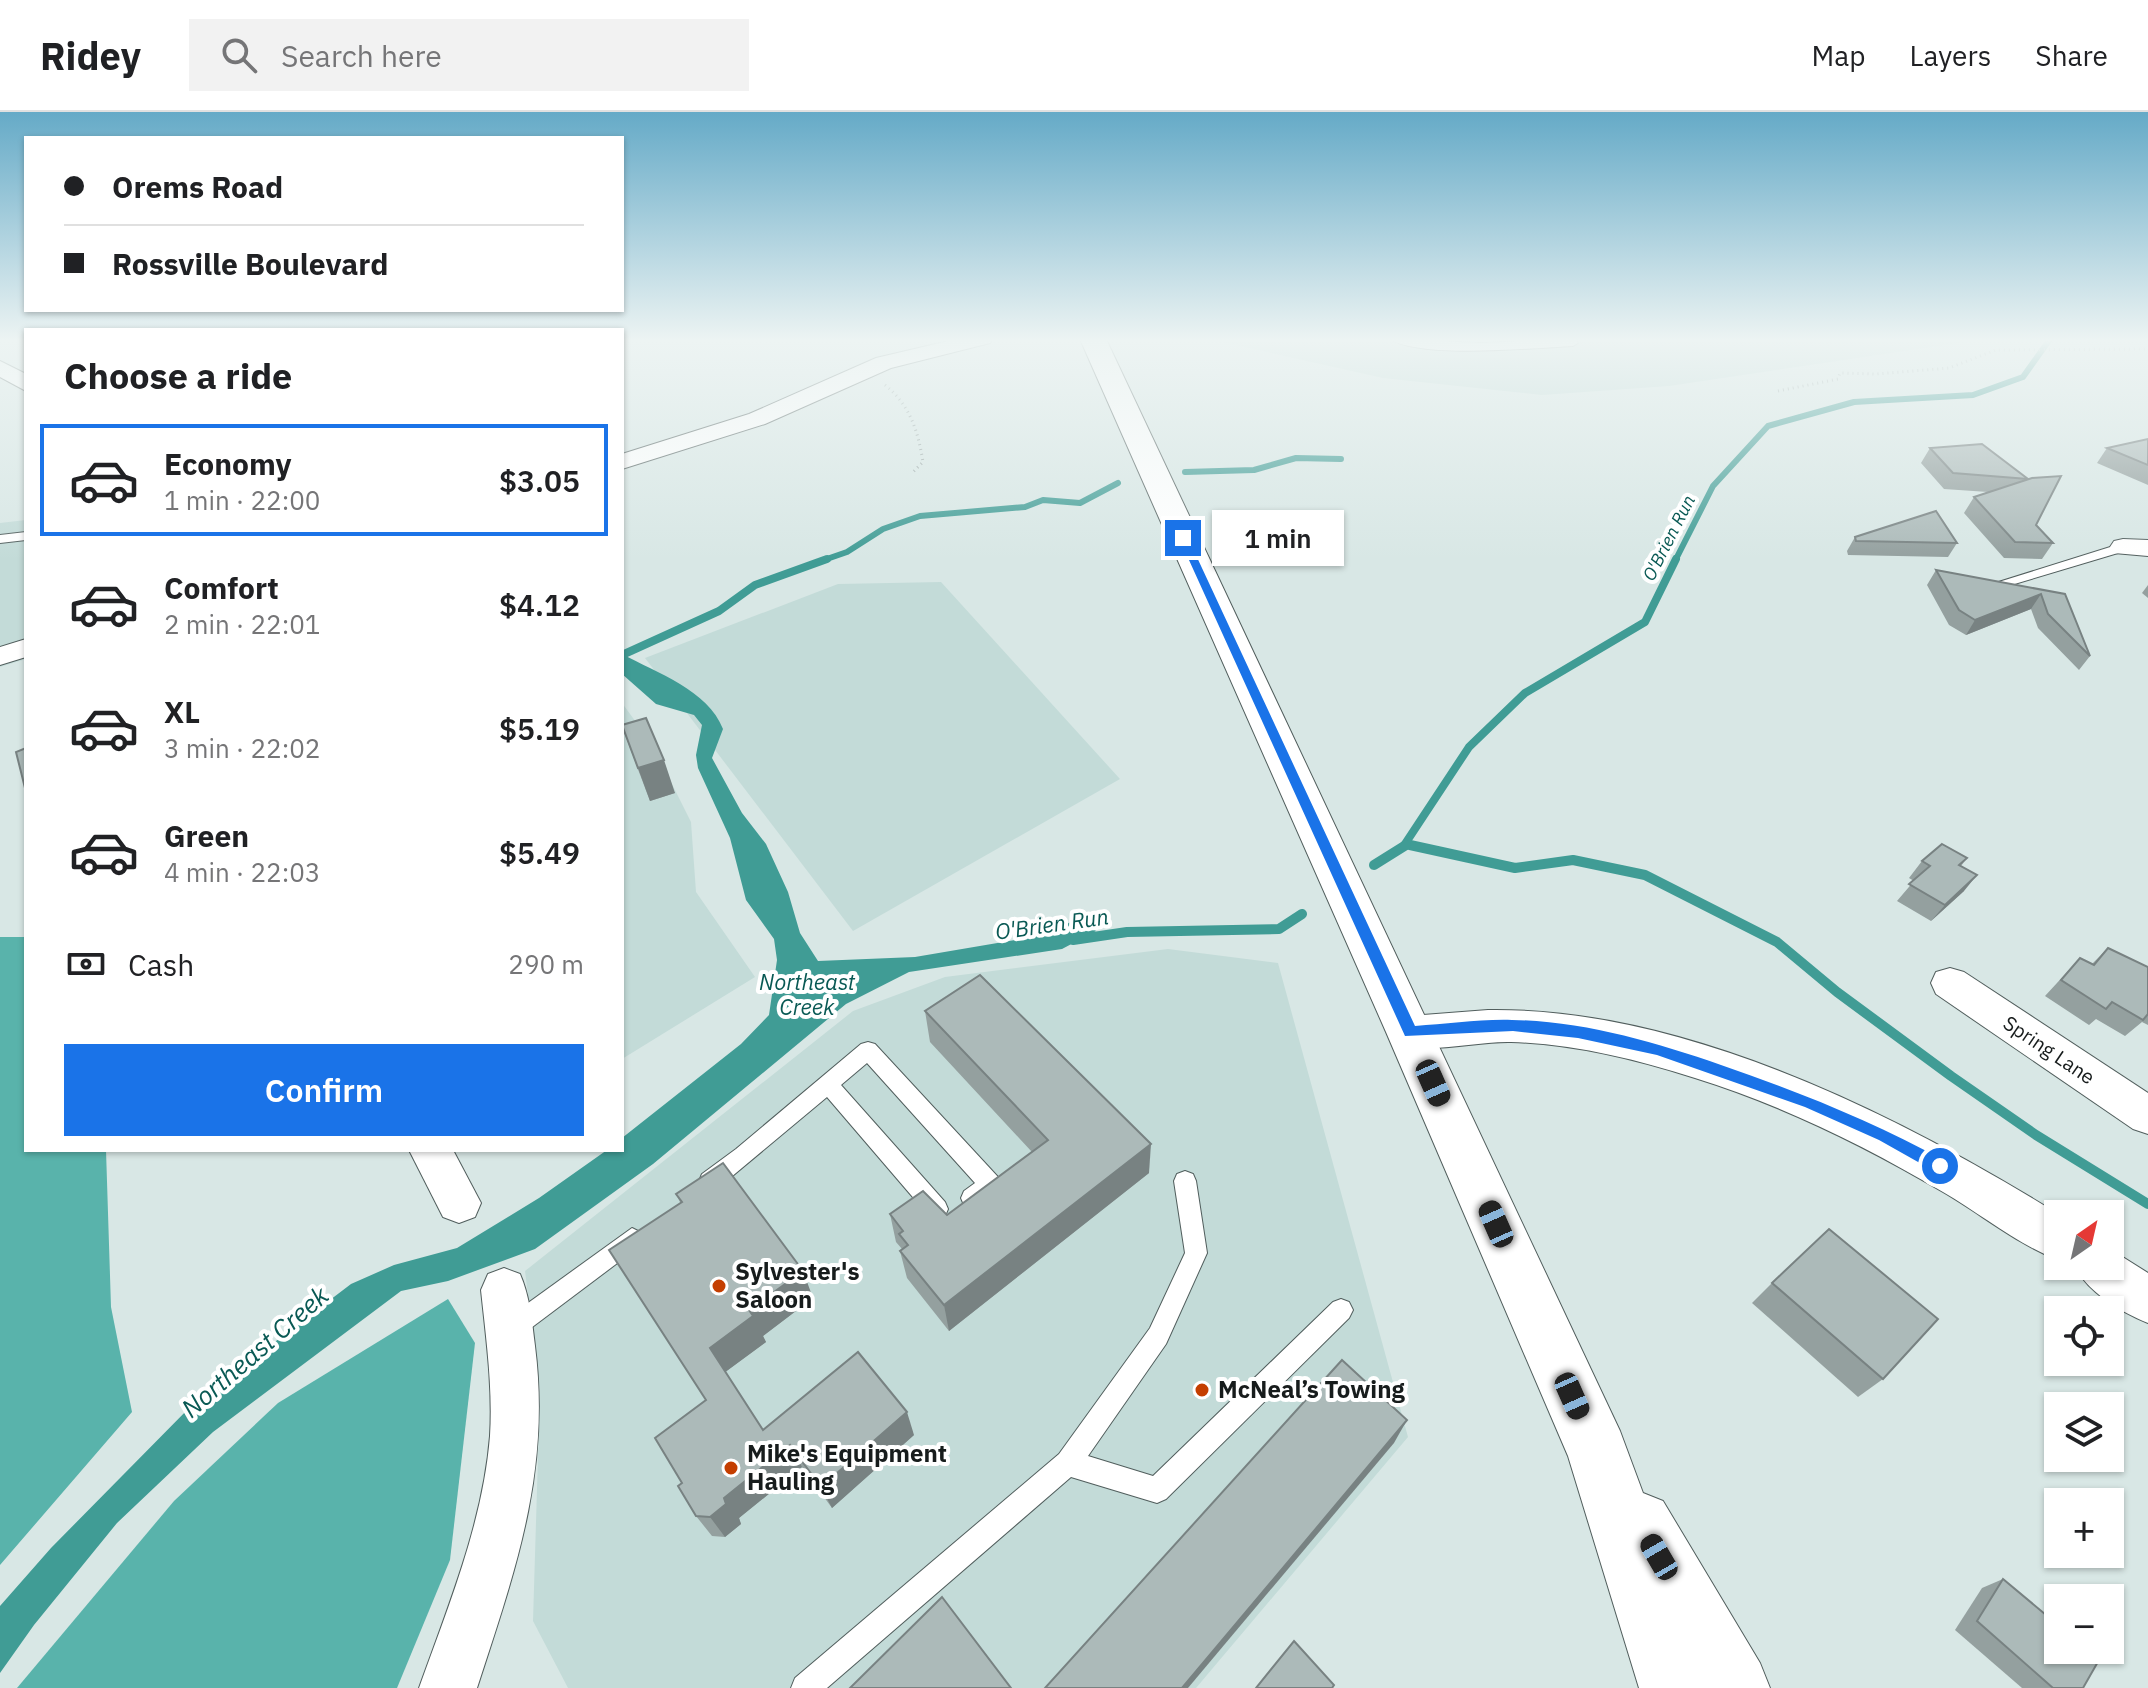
<!DOCTYPE html>
<html lang="en">
<head>
<meta charset="utf-8">
<style>
	body { margin:0; font-family:"IBM Plex Sans",sans-serif; background:#f2f2f2; color:#202124; height:100vh; display:flex; flex-direction:column; font-size:30px; white-space:nowrap }
	* { box-sizing:border-box; margin:0 }
	p { font-size:26px; color:#757577 }
	.icon { flex:none; width:44px; height:44px; fill:none; stroke:currentColor; stroke-width:2; stroke-linecap:round; stroke-linejoin:round }
	.map { position:relative; flex:1; overflow:hidden }
	.sheet { position:absolute; left:24px; top:216px; width:600px; height:824px; display:flex; flex-direction:column; background:#fff; border-radius:0px; box-shadow:0 2px 6px #0004 }
	.sheet>* { flex:none }
	.guide { position:absolute; left:24px; top:24px; width:600px; height:176px; border-radius:0px; box-shadow:0 2px 6px #0004; display:grid; align-content:center; height:176px; padding:0 40px; background:#fff }
	.needle { width:52px; rotate:34deg }
	.fabs { position:absolute; left:2044px; top:1088px; display:grid; gap:16px }
	.fabs a { display:grid; place-items:center; width:80px; height:80px; border-radius:0px; background:#fff; box-shadow:0 2px 6px #0004; font-size:40px }
	.end { position:absolute; width:36px; height:36px; margin:-18px; border:10px solid #1a73e8; background:#fff; box-shadow:0 0 0 4px #fff }
	.from { border-radius:50% }
	.bubble { position:absolute; height:56px; border-radius:0px; background:#fff; box-shadow:0 2px 6px #0004; font-size:26px; font-weight:600; line-height:56px; text-align:center }
	.car { position:absolute; width:24px; height:48px; margin:-24px -12px; border-radius:10px; box-shadow:0 0 6px 2px #0007; background:linear-gradient(#222 24%,#8ab4d8 0 40%,#222 0 76%,#8ab4d8 0 86%,#222 0) }
	.guide b { display:flex; align-items:center; gap:28px; height:76px; font-size:30px }
	.guide b+b { border-top:2px solid #e0e0e0 }
	.guide i { width:20px; height:20px; background:#202124 }
	ul { padding:0; list-style:none }
	li { display:flex; align-items:center; gap:24px; height:112px; margin:0 16px 12px; padding:0 24px; border:4px solid transparent; border-radius:0px }
	li div { flex:1 }
	li b { display:block; font-size:30px }
	li em { font-style:normal; font-weight:600 }
	li.on { border-color:#1a73e8 }
	li>.icon { width:72px; height:72px; stroke-width:1.5 }
	h2 { padding:0 40px; font-size:36px; line-height:96px }
	.pay { display:flex; align-items:center; gap:20px; height:88px; padding:0 40px; font-size:30px }
	.pay p { margin-inline-start:auto }
	.primary-button { display:flex; gap:16px; margin-top:auto; padding:16px 40px }
	.primary-button a { flex:1; height:92px; border-radius:0px; background:#1a73e8; color:#fff; font-size:32px; font-weight:600; line-height:92px; text-align:center }
	header { display:flex; align-items:center; gap:48px; box-sizing:border-box; height:112px; padding:0 40px; background:#fff; border-bottom:2px solid #e0e0e0 }
	header strong { font-size:38px }
	nav { display:flex; gap:44px; margin-inline-start:auto; font-size:28px }
	.search { width:560px; height:72px; background:#f2f2f2; display:flex; align-items:center; gap:20px; box-sizing:border-box; padding:0 28px; border-radius:0px; color:#757577; font-size:30px }
	.map>svg:first-child { display:block }
	.built { fill:#c3dbd8 }
	.forest { fill:#59b3ab }
	.water { fill:#409c95 }
	.lines { fill:none; stroke-linecap:round; stroke-linejoin:round }
	.stream-far2 { stroke:#409c95; stroke-width:6 }
	.stream-far1 { stroke:#409c95; stroke-width:8 }
	.stream { stroke:#409c95; stroke-width:10 }
	.lane-casing { stroke:#515e5d; stroke-width:2 }
	.street-casing { stroke:#515e5d; stroke-width:2 }
	.secondary-casing { stroke:#515e5d; stroke-width:2 }
	.path { stroke:#9ba7a6; stroke-width:3; stroke-dasharray:1 4; stroke-linecap:butt }
	.lane { fill:#fff; fill-rule:evenodd }
	.street { fill:#fff; fill-rule:evenodd }
	.secondary { fill:#fff; fill-rule:evenodd }
	.wall { fill:#94a09f }
	.shaded-wall { fill:#788282 }
	.building { fill:#acbab9; stroke:#788282; stroke-width:2 }
	.route { fill:#1a73e8 }
	.poi-dot { fill:#c43e00; stroke:#fff; stroke-width:3 }
	.labels { text-anchor:middle; stroke-width:8; stroke-linejoin:round; paint-order:stroke }
	.far-water-label { font-size:18px; font-style:italic; fill:#095954; stroke:#fff }
	.street-label { font-size:20px; fill:#171c1c; stroke:#fff }
	.water-label { font-size:22px; font-style:italic; fill:#095954; stroke:#fff }
	.near-poi-label { font-size:24px; font-weight:bold; fill:#171c1c; stroke:#fff; text-anchor:start }
	.near-water-label { font-size:26px; font-style:italic; fill:#095954; stroke:#fff }
</style>
</head>
<body>
<header>
<strong>Ridey</strong>
<div class="search"><svg class="icon" aria-label="search" viewBox="0 0 24 24"><circle cx="10" cy="10" r="6"/><path d="M15 15l6 6"/></svg>Search here</div>
<nav><a>Map</a><a>Layers</a><a>Share</a></nav>
</header>
<div class="map">
<svg width="2148" height="1576" viewBox="0 0 2148 1576">
	<rect width="100%" height="100%" fill="#d8e7e5"/>
	<!-- built -->
	<g class="built">
		<path d="M 1209,227 L 1985,227 L 1669,274 L 1542,283 L 1383,266 Z"/>
		<path d="M 26,408 L 26,547 L 0,555 L 0,411 Z"/>
		<path d="M 941,470 L 1120,667 L 853,819 L 645,546 L 838,472 Z"/>
		<path d="M 622,591 L 652,632 L 691,710 L 696,780 L 755,865 L 622,947 Z"/>
		<path d="M 1168,837 L 1278,851 L 1408,1325 L 1196,1576 L 568,1576 L 533,1509 L 540,1278 L 525,1159 L 853,899 L 945,865 Z"/>
	</g>
	<!-- forest -->
	<g class="forest">
		<path d="M 0,825 L 26,825 L 26,1038 L 106,1038 L 111,1195 L 132,1300 L 0,1453 Z"/>
		<path d="M 448,1187 L 475,1231 L 450,1448 L 397,1576 L 17,1576 L 174,1389 L 278,1291 Z"/>
	</g>
	<!-- water -->
	<path class="water" d="M 622,542 C 657,561 708,578 723,617 L 712,646 L 742,701 L 766,732 L 788,780 L 800,821 L 818,849 L 915,845 L 1027,826 L 1082,806 L 1096,819 L 1062,837 L 909,860 L 846,892 L 653,1052 L 535,1137 L 448,1169 L 401,1179 L 213,1320 L 117,1411 L 34,1513 L 0,1561 L 0,1494 L 51,1436 L 193,1292 L 351,1172 L 394,1153 L 457,1136 L 539,1086 L 607,1038 L 622,1038 L 622,1026 L 741,932 L 769,903 L 777,848 L 774,827 L 746,788 L 730,726 L 698,656 L 696,643 L 702,613 L 694,603 L 656,592 L 622,562 Z"/>
	<g class="lines">
		<!-- stream-far2 -->
		<g class="stream-far2">
			<path d="M 1185,360 L 1254,358 L 1296,346 L 1341,347"/>
			<path d="M 821,449 L 847,440 L 883,417 L 920,404 L 1025,395 L 1043,388 L 1080,391 L 1118,371"/>
			<path d="M 1675,449 L 1713,374 L 1768,314 L 1854,290 L 1973,283 L 2023,265 L 2050,227"/>
		</g>
		<!-- stream-far1 -->
		<g class="stream-far1">
			<path d="M 622,543 L 719,499 L 755,473 L 827,447"/>
			<path d="M 1407,732 L 1419,735"/>
			<path d="M 1403,735 L 1469,635 L 1525,581 L 1645,510 L 1676,447"/>
		</g>
		<!-- stream -->
		<g class="stream">
			<path d="M 1410,733 L 1515,756 L 1573,748 L 1645,763 L 1777,830 L 1837,880 L 1951,964 L 2036,1023 L 2148,1092"/>
			<path d="M 1374,753 L 1406,733"/>
			<path d="M 1073,828 L 1127,820 L 1279,817 L 1302,802"/>
		</g>
		<defs>
			<g id="lane">
				<path d="M 1390,227 L 1482,231 L 1575,227 L 1578,231 L 1573,234 C 1531,236 1422,247 1390,227 Z"/>
				<path d="M 26,420 L 26,428 L 0,431 L 0,423 Z"/>
				<path d="M 2123,431 L 2128,432 L 2128,438 L 2001,476 L 1991,476 L 1989,473 Z"/>
				<path d="M 868,930 L 875,932 L 998,1065 L 1001,1072 C 996,1083 983,1092 972,1096 L 964,1093 L 961,1086 L 964,1079 L 975,1071 L 867,951 L 841,973 L 945,1090 L 948,1097 L 945,1104 L 937,1107 L 929,1104 L 827,985 L 718,1076 L 710,1079 L 702,1076 L 699,1069 L 702,1062 L 736,1037 L 861,932 Z"/>
				<path d="M 1185,1059 L 1193,1062 L 1196,1069 L 1207,1141 L 1166,1232 L 1088,1344 L 1153,1364 L 1333,1190 L 1341,1187 L 1349,1190 L 1353,1198 L 1349,1206 L 1166,1387 L 1157,1391 L 1071,1365 L 827,1576 L 791,1576 L 795,1566 L 1059,1342 L 1150,1216 L 1185,1141 L 1174,1069 L 1177,1062 Z"/>
				<path d="M 632,1116 L 640,1120 L 643,1127 L 640,1134 L 519,1225 L 511,1229 L 503,1225 L 499,1217 L 503,1209 Z"/>
			</g>
			<g id="street">
				<path d="M 957,227 L 993,227 L 990,231 L 891,256 L 765,312 L 622,357 L 622,342 L 749,302 L 876,246 Z"/>
				<path d="M 0,249 L 26,262 L 26,279 L 0,265 Z"/>
				<path d="M 2123,427 L 2148,428 L 2148,444 L 2114,441 L 2110,435 L 2114,429 Z"/>
				<path d="M 26,527 L 26,545 L 0,553 L 0,535 Z"/>
				<path d="M 1950,856 L 1964,860 L 2148,981 L 2148,1022 L 2133,1017 L 1936,882 L 1931,871 L 1936,860 Z"/>
				<path d="M 1488,898 C 1682,895 1897,1002 2058,1102 L 2058,1148 C 2017,1132 1981,1102 1943,1080 C 1865,1034 1782,993 1695,966 C 1635,947 1574,932 1511,930 C 1474,929 1430,943 1396,931 L 1390,920 L 1396,909 L 1410,904 Z"/>
				<path d="M 409,1038 L 453,1038 L 481,1091 L 475,1105 L 459,1111 L 443,1105 Z"/>
				<path d="M 2110,1137 L 2148,1161 L 2148,1211 C 2121,1200 2087,1180 2075,1154 L 2110,1154 Z"/>
				<path d="M 504,1156 L 520,1162 C 530,1185 532,1210 535,1234 C 551,1360 515,1459 477,1576 L 419,1576 C 448,1495 483,1411 490,1324 C 493,1275 486,1226 481,1178 L 488,1162 Z"/>
			</g>
			<path id="secondary" d="M 1080,227 L 1106,227 L 1620,1319 L 1643,1381 L 1663,1389 L 1760,1551 L 1770,1576 L 1639,1576 L 1568,1344 L 1386,920 Z"/>
		</defs>
		<!-- lane casing -->
		<use href="#lane" class="lane-casing"/>
		<!-- street casing -->
		<use href="#street" class="street-casing"/>
		<!-- secondary casing -->
		<use href="#secondary" class="secondary-casing"/>
		<!-- path -->
		<g class="path">
			<path d="M 885,273 C 910,293 918,319 923,350 L 912,361"/>
			<path d="M 1778,279 L 1838,267 L 1840,261 L 1876,262 L 1949,256 L 1996,238 L 2148,237"/>
		</g>
		<!-- lane -->
		<use href="#lane" class="lane"/>
		<!-- street -->
		<use href="#street" class="street"/>
		<!-- secondary -->
		<use href="#secondary" class="secondary"/>
	</g>
	<!-- wall -->
	<g class="wall">
		<path d="M 2148,327 L 2148,373 L 2097,351 L 2107,336 Z"/>
		<path d="M 1930,336 L 2028,367 L 2036,413 L 2053,431 L 2042,447 L 2004,446 L 1964,401 L 1974,385 L 1988,380 L 1944,377 L 1921,351 Z"/>
		<path d="M 1855,425 L 1957,431 L 1948,445 L 1848,443 L 1847,439 Z"/>
		<path d="M 1936,458 L 2065,482 L 2090,544 L 2079,558 L 2038,516 L 2031,497 L 1966,523 L 1949,513 L 1927,473 Z"/>
		<path d="M 2148,473 L 2148,486 L 2142,481 Z"/>
		<path d="M 622,615 L 675,681 L 650,689 Z"/>
		<path d="M 1967,746 L 1961,754 L 1964,779 L 1931,809 L 1897,789 L 1914,769 L 1909,766 L 1922,749 Z"/>
		<path d="M 2108,836 L 2148,855 L 2148,913 L 2142,910 L 2125,924 L 2096,907 L 2089,913 L 2045,884 L 2080,846 L 2092,852 Z"/>
		<path d="M 925,899 L 1149,1061 L 949,1219 L 907,1166 L 900,1139 L 902,1137 L 896,1130 L 890,1102 L 947,1103 L 1032,1040 L 930,930 Z"/>
		<path d="M 676,1082 L 813,1186 L 763,1224 L 766,1230 L 725,1260 L 763,1318 L 914,1323 L 832,1396 L 802,1355 L 739,1406 L 741,1412 L 725,1425 L 712,1424 L 696,1404 L 682,1371 L 706,1288 L 680,1090 Z"/>
		<path d="M 1772,1171 L 1883,1267 L 1858,1285 L 1752,1191 Z"/>
		<path d="M 2003,1467 L 2083,1576 L 2022,1576 L 1955,1518 L 1982,1476 Z"/>
	</g>
	<!-- shaded-wall -->
	<g class="shaded-wall">
		<path d="M 2041,482 L 2031,497 L 1966,523 L 1975,508 Z"/>
		<path d="M 664,648 L 675,681 L 650,689 L 638,656 Z"/>
		<path d="M 1977,763 L 1964,779 L 1931,809 L 1945,793 Z"/>
		<path d="M 1151,1032 L 1149,1061 L 949,1219 L 944,1193 Z"/>
		<path d="M 803,1159 L 813,1186 L 763,1224 L 766,1230 L 724,1261 L 710,1236 L 749,1198 Z"/>
		<path d="M 907,1300 L 914,1323 L 832,1396 L 821,1375 Z"/>
		<path d="M 1407,1308 L 1394,1331 L 1188,1576 L 1182,1576 Z"/>
		<path d="M 790,1333 L 802,1355 L 739,1406 L 741,1412 L 725,1425 L 710,1405 L 724,1386 Z"/>
	</g>
	<!-- building -->
	<g class="building">
		<path d="M 2148,327 L 2148,353 L 2107,336 Z"/>
		<path d="M 1982,332 L 2028,367 L 1953,361 L 1930,336 Z"/>
		<path d="M 2061,364 L 2036,413 L 2053,431 L 2015,430 L 1974,385 L 2032,366 Z"/>
		<path d="M 1936,399 L 1957,431 L 1856,429 L 1855,425 Z"/>
		<path d="M 1936,458 L 2065,482 L 2090,544 L 2048,502 L 2041,482 L 1975,508 L 1959,498 Z"/>
		<path d="M 646,606 L 664,648 L 638,656 L 622,613 Z"/>
		<path d="M 26,636 L 26,675 L 25,676 L 16,640 Z"/>
		<path d="M 1942,732 L 1967,746 L 1959,753 L 1977,763 L 1945,793 L 1909,772 L 1930,754 L 1922,749 Z"/>
		<path d="M 2108,836 L 2148,855 L 2148,902 L 2143,908 L 2112,890 L 2106,897 L 2061,868 L 2080,846 L 2094,853 Z"/>
		<path d="M 980,863 L 1151,1032 L 944,1193 L 900,1139 L 908,1133 L 899,1122 L 903,1119 L 890,1102 L 923,1079 L 947,1103 L 1048,1028 L 925,899 Z"/>
		<path d="M 723,1051 L 803,1159 L 749,1198 L 753,1204 L 710,1236 L 763,1318 L 858,1240 L 907,1300 L 821,1375 L 790,1333 L 724,1386 L 726,1392 L 710,1405 L 696,1404 L 678,1374 L 682,1371 L 655,1326 L 706,1288 L 609,1138 L 682,1090 L 676,1082 Z"/>
		<path d="M 1829,1117 L 1938,1207 L 1883,1267 L 1772,1171 Z"/>
		<path d="M 1342,1248 L 1407,1308 L 1182,1576 L 1045,1576 Z"/>
		<path d="M 2003,1467 L 2058,1513 L 2058,1538 L 2088,1538 L 2099,1548 L 2083,1576 L 2053,1576 L 1977,1509 Z"/>
		<path d="M 942,1485 L 1011,1576 L 850,1576 Z"/>
		<path d="M 1294,1529 L 1334,1573 L 1332,1576 L 1256,1576 Z"/>
	</g>
	<!-- sky -->
	<linearGradient id="sky" x2="0" y2="1"><stop stop-color="#65aac7"/><stop offset="0.51" stop-color="#edf4f3"/><stop offset="1" stop-color="#edf4f3" stop-opacity="0"/></linearGradient>
	<rect width="2148" height="448" fill="url(#sky)"/>
	<!-- route -->
	<path class="route" d="M 1183,423 L 1188,426 L 1415,914 C 1447,912 1480,907 1512,908 C 1583,909 1654,930 1721,953 C 1799,980 1872,1009 1945,1049 L 1945,1059 L 1934,1059 L 1879,1028 L 1805,995 L 1657,943 L 1578,926 L 1513,919 L 1405,924 L 1179,426 Z"/>
	<!-- markers -->
	<g class="poi-dot">
		<circle cx="719" cy="1174" r="8"/>
		<circle cx="1202" cy="1278" r="8"/>
		<circle cx="731" cy="1356" r="8"/>
	</g>
	<g class="labels">
		<!-- far-water labels -->
		<g class="far-water-label">
			<text transform="translate(1669 426) rotate(-63)" y="6">O'Brien Run</text>
		</g>
		<!-- street labels -->
		<g class="street-label">
			<text transform="translate(2049 938) rotate(34)" y="7">Spring Lane</text>
		</g>
		<!-- water labels -->
		<g class="water-label">
			<text transform="translate(1052 812) rotate(-8)" y="8">O'Brien Run</text>
			<text x="807" y="878">Northeast<tspan x="807" dy="25">Creek</tspan></text>
		</g>
		<!-- near-poi labels -->
		<g class="near-poi-label">
			<text x="735" y="1168">Sylvester's<tspan x="735" dy="28">Saloon</tspan></text>
			<text x="1218" y="1286">McNeal’s Towing</text>
			<text x="747" y="1350">Mike's Equipment<tspan x="747" dy="28">Hauling</tspan></text>
		</g>
		<!-- near-water labels -->
		<g class="near-water-label">
			<text transform="translate(255 1240) rotate(-41)" y="9">Northeast Creek</text>
		</g>
	</g>
</svg>
<div class="fabs">
<a><svg class="needle" viewBox="-14 -14 28 28"><path d="M0-13l5 13h-10z" fill="#e53935"/><path d="M0 13l5-13h-10z" fill="#757577"/></svg></a>
<a><svg class="icon" aria-label="locate" viewBox="0 0 24 24"><circle cx="12" cy="12" r="6"/><path d="M12 2v4M12 18v4M2 12h4M18 12h4"/></svg></a>
<a><svg class="icon" aria-label="layers" viewBox="0 0 24 24"><path d="M12 4l9 5-9 5-9-5zM3 14l9 5 9-5"/></svg></a>
<a>+</a>
<a>−</a>
</div>
<i class="end from" style="left:1940px;top:1054px"></i>
<i class="end" style="left:1183px;top:426px"></i>
<div class="bubble" style="left:1212px;top:398px;width:132px">1 min</div>
<i class="car" style="left:1433px;top:971px;rotate:156deg"></i>
<i class="car" style="left:1496px;top:1112px;rotate:336deg"></i>
<i class="car" style="left:1572px;top:1284px;rotate:156deg"></i>
<i class="car" style="left:1659px;top:1445px;rotate:330deg"></i>
<div class="guide">
<b><i class="from"></i>Orems Road</b>
<b><i></i>Rossville Boulevard</b>
</div>
<section class="sheet">
<h2>Choose a ride</h2>
<ul>
<li class="on"><svg class="icon" aria-label="car" viewBox="0 0 24 24"><path d="M5 17H2v-5l4-1 3-4h7l3 4 3 1v5h-3M9 17h6M6 11h13"/><circle cx="7" cy="17" r="2"/><circle cx="17" cy="17" r="2"/></svg><div><b>Economy</b><p>1 min · 22:00</p></div><em>$3.05</em></li>
<li><svg class="icon" aria-label="car" viewBox="0 0 24 24"><path d="M5 17H2v-5l4-1 3-4h7l3 4 3 1v5h-3M9 17h6M6 11h13"/><circle cx="7" cy="17" r="2"/><circle cx="17" cy="17" r="2"/></svg><div><b>Comfort</b><p>2 min · 22:01</p></div><em>$4.12</em></li>
<li><svg class="icon" aria-label="car" viewBox="0 0 24 24"><path d="M5 17H2v-5l4-1 3-4h7l3 4 3 1v5h-3M9 17h6M6 11h13"/><circle cx="7" cy="17" r="2"/><circle cx="17" cy="17" r="2"/></svg><div><b>XL</b><p>3 min · 22:02</p></div><em>$5.19</em></li>
<li><svg class="icon" aria-label="car" viewBox="0 0 24 24"><path d="M5 17H2v-5l4-1 3-4h7l3 4 3 1v5h-3M9 17h6M6 11h13"/><circle cx="7" cy="17" r="2"/><circle cx="17" cy="17" r="2"/></svg><div><b>Green</b><p>4 min · 22:03</p></div><em>$5.49</em></li>
</ul>
<div class="pay"><svg class="icon" aria-label="cash" viewBox="0 0 24 24"><path d="M3 7h18v10H3z"/><circle cx="12" cy="12" r="2"/></svg>Cash<p>290 m</p></div>
<div class="primary-button"><a>Confirm</a></div>
</section>
</div>
</body>
</html>
